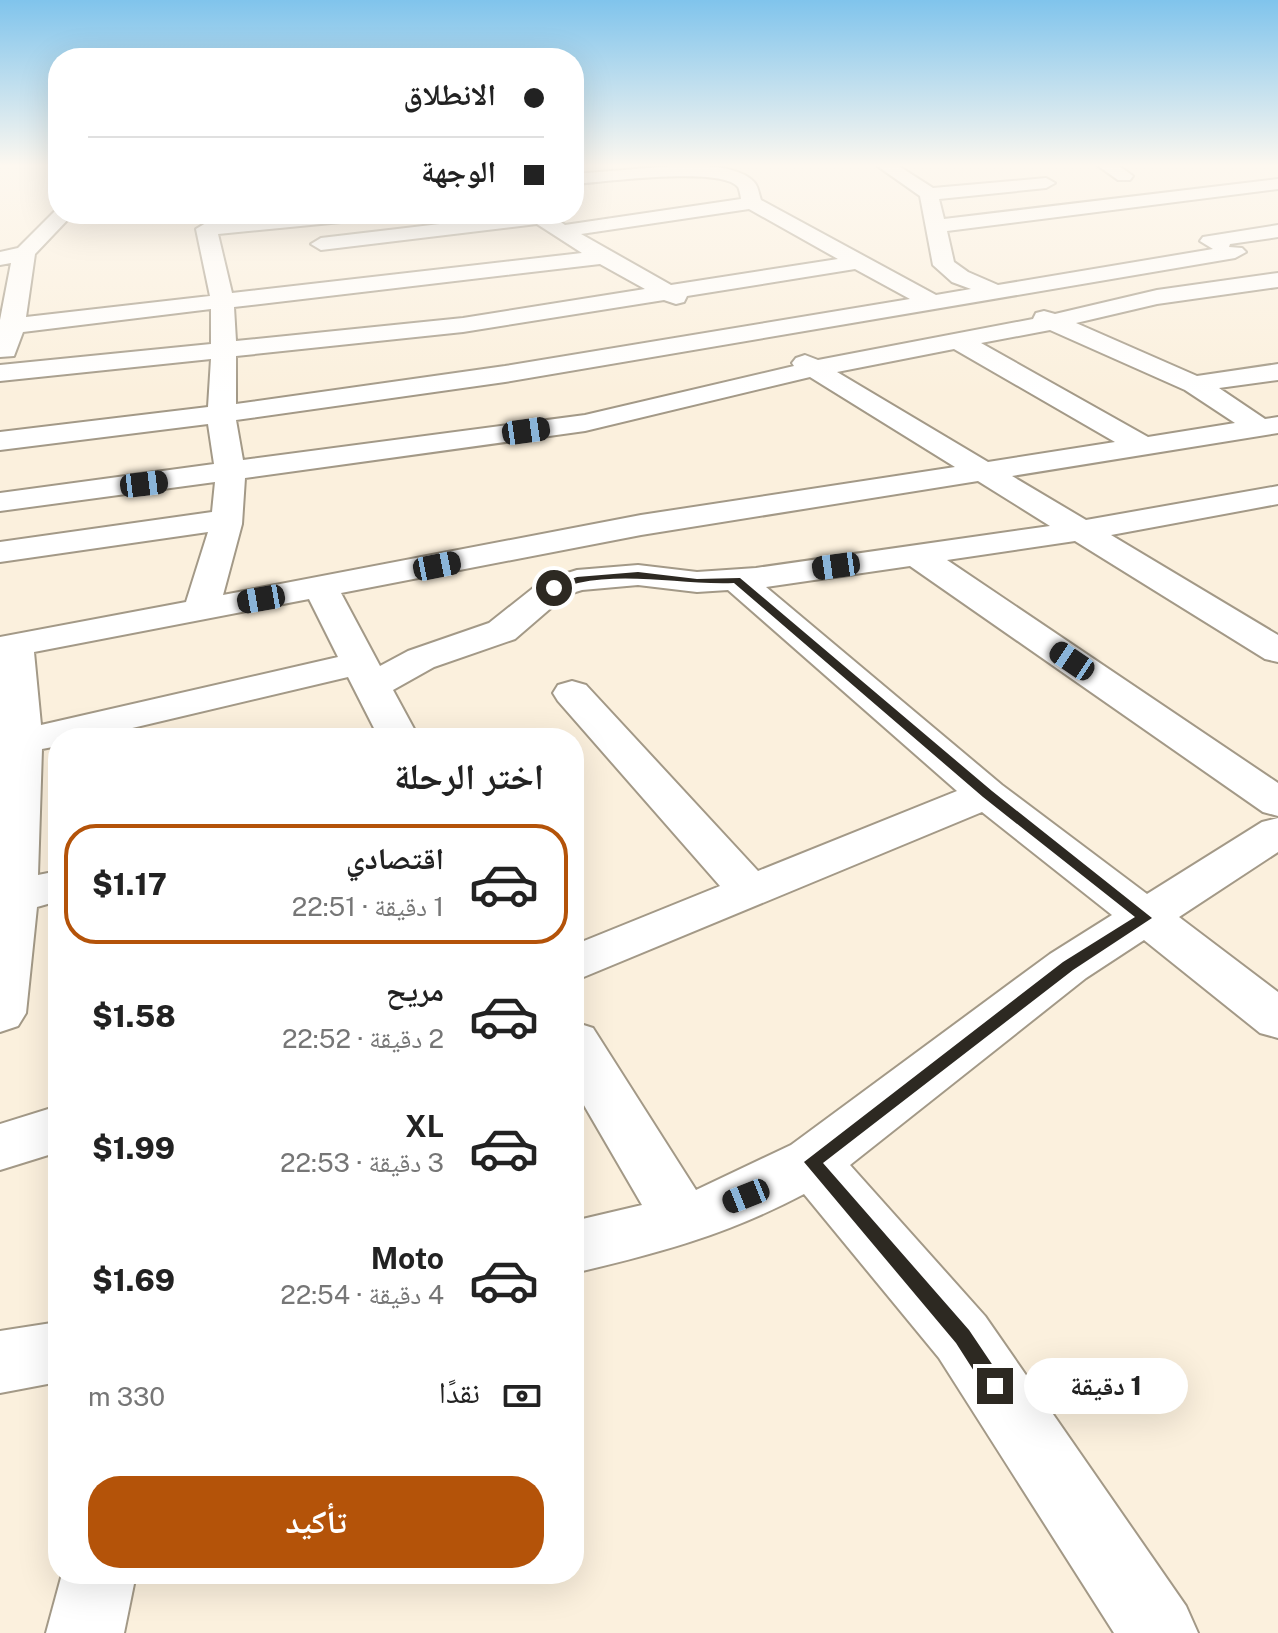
<!DOCTYPE html>
<html lang="ar">
<head>
<meta charset="utf-8">
<style>
	body { margin:0; font-family:"Public Sans","Noto Naskh Arabic",sans-serif; background:#f2f2f2; color:#222; direction:rtl; height:100vh; display:flex; flex-direction:column; font-size:30px; white-space:nowrap }
	* { box-sizing:border-box; margin:0 }
	p { font-size:26px; color:#767676 }
	.icon { flex:none; width:44px; height:44px; fill:none; stroke:currentColor; stroke-width:2; stroke-linecap:round; stroke-linejoin:round }
	.map { position:relative; flex:1; overflow:hidden; direction:ltr }
	.side { position:absolute; left:48px; top:728px; width:536px; height:856px; display:flex; flex-direction:column; background:#fff; border-radius:32px; box-shadow:0 8px 32px #0002; direction:rtl }
	.side>* { flex:none }
	.guide { position:absolute; left:48px; top:48px; width:536px; height:176px; border-radius:32px; box-shadow:0 8px 32px #0002; direction:rtl; display:grid; align-content:center; height:176px; padding:0 40px; background:#fff }
	.end { position:absolute; width:36px; height:36px; margin:-18px; border:10px solid #2d2922; background:#fff; box-shadow:0 0 0 4px #fff }
	.from { border-radius:50% }
	.bubble { position:absolute; height:56px; border-radius:28px; background:#fff; box-shadow:0 8px 32px #0002; font-size:26px; font-weight:800; line-height:56px; text-align:center; direction:rtl }
	.car { position:absolute; width:24px; height:48px; margin:-24px -12px; border-radius:10px; box-shadow:0 0 6px 2px #0007; background:linear-gradient(#222 24%,#8ab4d8 0 40%,#222 0 76%,#8ab4d8 0 86%,#222 0) }
	.guide b { display:flex; align-items:center; gap:28px; height:76px; font-size:30px }
	.guide b+b { border-top:2px solid #e0e0e0 }
	.guide i { width:20px; height:20px; background:#222 }
	ul { padding:0; list-style:none }
	li { display:flex; align-items:center; gap:24px; height:120px; margin:0 16px 12px; padding:0 24px; border:4px solid transparent; border-radius:32px }
	li div { flex:1 }
	li b { display:block; font-size:30px }
	li em { font-style:normal; font-weight:800 }
	li.active { border-color:#b45309 }
	li>.icon { width:72px; height:72px; stroke-width:1.5 }
	h2 { padding:0 40px; font-size:36px; line-height:96px }
	.pay { display:flex; align-items:center; gap:20px; height:88px; padding:0 40px; font-size:30px }
	.pay p { margin-inline-start:auto }
	.primary-button { display:flex; gap:16px; margin-top:auto; padding:16px 40px }
	.primary-button a { flex:1; height:92px; border-radius:32px; background:#b45309; color:#fff; font-size:32px; font-weight:800; line-height:92px; text-align:center }
	.map>svg:first-child { display:block }
	.lines { fill:none; stroke-linecap:round; stroke-linejoin:round }
	.minor-casing { stroke:#a39987; stroke-width:4 }
	.minor { fill:#fff; fill-rule:evenodd }
	.route { fill:#2d2922 }
</style>
</head>
<body>
<div class="map">
<svg width="1278" height="1633" viewBox="0 0 1278 1633">
	<rect width="100%" height="100%" fill="#fbf0dd"/>
	<g class="lines">
		<defs>
			<g id="minor">
				<path d="M 686,165 C 704,165 741,167 754,182 C 758,186 759,194 761,200 L 936,295 L 971,289 L 952,282 L 933,265 L 920,196 L 876,165 L 897,165 L 933,188 L 1046,178 L 1055,183 L 1046,188 L 939,199 L 944,219 L 1278,179 L 1278,189 L 947,231 L 954,262 L 968,272 L 998,285 L 1213,249 L 1200,241 L 1203,237 L 1278,225 L 1278,237 L 1230,244 L 1229,247 L 1242,248 L 1246,252 L 1235,258 L 505,382 L 236,420 L 243,460 L 585,415 L 794,366 L 792,363 L 796,358 L 805,355 L 818,360 L 1033,319 L 1036,313 L 1044,311 L 1055,314 L 1157,290 L 1278,273 L 1278,287 L 1157,304 L 1076,323 L 1197,376 L 1278,364 L 1278,380 L 1219,388 L 1265,419 L 1278,417 L 1278,433 L 1012,476 L 1086,520 L 1278,486 L 1278,504 L 1111,535 L 1278,635 L 1278,662 L 1265,659 L 1075,541 L 947,560 L 1278,783 L 1278,816 L 1263,812 L 910,566 L 766,587 L 1002,785 L 1147,894 L 1262,822 L 1278,818 L 1278,852 L 1179,917 L 1278,992 L 1278,1038 L 1260,1033 L 1144,940 L 1086,978 L 850,1165 L 985,1316 L 1186,1606 L 1198,1633 L 1114,1633 L 939,1358 L 804,1194 C 726,1235 659,1253 574,1273 L 574,1221 L 642,1205 L 574,1088 L 574,1022 L 593,1028 L 696,1190 L 791,1145 L 1050,954 L 1112,915 L 982,812 L 574,981 L 574,945 L 720,886 L 558,701 L 553,693 L 558,685 L 572,681 L 586,685 L 758,871 L 957,791 L 728,590 L 697,592 L 638,585 L 582,590 L 566,595 L 515,639 L 434,667 L 393,690 L 419,738 L 379,738 L 348,677 L 90,738 L 58,738 L 58,746 L 42,749 L 38,875 L 58,871 L 58,901 L 37,907 L 26,1013 L 18,1026 L 0,1032 L 0,637 L 186,602 L 208,532 L 0,562 L 0,542 L 212,512 L 215,482 L 0,511 L 0,493 L 214,464 L 208,424 L 0,450 L 0,432 L 208,407 L 211,359 L 0,381 L 0,365 L 211,344 L 211,309 L 23,332 L 14,356 L 0,357 L 0,320 L 11,263 L 0,265 L 0,252 L 18,248 L 56,210 L 58,214 L 73,214 L 35,254 L 26,317 L 210,296 L 196,229 L 206,223 L 300,214 L 372,214 L 362,220 L 218,234 L 232,293 L 582,253 L 537,224 L 321,250 L 311,244 L 321,238 L 524,214 L 549,214 L 565,225 L 741,199 C 741,197 739,188 738,187 C 721,166 603,182 574,184 L 574,174 ZM 749,209 L 838,259 L 671,285 L 581,234 ZM 600,264 L 645,289 L 463,318 L 236,341 L 234,307 ZM 855,269 L 910,299 L 505,366 L 236,404 L 236,356 L 463,332 L 664,300 L 676,304 L 684,302 L 687,296 ZM 1050,330 L 1185,390 L 1235,423 L 1148,437 L 981,343 ZM 954,349 L 1115,442 L 988,462 L 837,372 ZM 810,377 L 955,467 L 641,515 L 223,595 L 242,524 L 245,478 L 585,431 ZM 978,481 L 1050,526 L 756,568 L 697,572 L 638,565 L 577,570 L 542,581 L 489,623 L 408,651 L 380,666 L 341,593 L 641,535 ZM 309,599 L 338,657 L 41,725 L 34,652 Z"/>
				<path d="M 1097,165 L 1118,165 L 1133,176 L 1130,180 L 1118,180 Z"/>
				<path d="M 58,1106 L 58,1152 L 0,1170 L 0,1124 Z"/>
				<path d="M 58,1322 L 58,1382 L 0,1393 L 0,1331 Z"/>
				<path d="M 62,1574 L 136,1574 L 124,1633 L 46,1633 Z"/>
			</g>
		</defs>
		<!-- minor casing -->
		<use href="#minor" class="minor-casing"/>
		<!-- minor -->
		<use href="#minor" class="minor"/>
	</g>
	<!-- sky -->
	<linearGradient id="sky" x2="0" y2="1"><stop stop-color="#80c4ec"/><stop offset="0.42" stop-color="#fdf8f0"/><stop offset="1" stop-color="#fdf8f0" stop-opacity="0"/></linearGradient>
	<rect width="1278" height="394" fill="url(#sky)"/>
	<!-- route -->
	<path class="route" d="M 638,572 L 697,579 L 740,578 L 992,791 L 1152,918 L 1073,970 L 823,1163 L 969,1330 L 1002,1379 L 1005,1386 L 1002,1393 L 995,1395 L 988,1393 L 956,1343 L 804,1162 L 1063,962 L 1135,917 L 983,797 L 734,583 C 683,585 629,572 578,583 C 570,585 562,589 554,591 L 549,588 L 577,577 Z"/>
</svg>
<i class="end from" style="left:554px;top:588px"></i>
<i class="end" style="left:995px;top:1386px"></i>
<div class="bubble" style="left:1024px;top:1358px;width:164px">1 دقيقة</div>
<i class="car" style="left:526px;top:431px;rotate:82deg"></i>
<i class="car" style="left:144px;top:484px;rotate:83deg"></i>
<i class="car" style="left:437px;top:566px;rotate:79deg"></i>
<i class="car" style="left:836px;top:566px;rotate:262deg"></i>
<i class="car" style="left:261px;top:599px;rotate:260deg"></i>
<i class="car" style="left:1072px;top:661px;rotate:304deg"></i>
<i class="car" style="left:746px;top:1196px;rotate:248deg"></i>
<div class="guide">
<b><i class="from"></i>الانطلاق</b>
<b><i></i>الوجهة</b>
</div>
<section class="side">
<h2>اختر الرحلة</h2>
<ul>
<li class="active"><svg class="icon" aria-label="car" viewBox="0 0 24 24"><path d="M5 17H2v-5l4-1 3-4h7l3 4 3 1v5h-3M9 17h6M6 11h13"/><circle cx="7" cy="17" r="2"/><circle cx="17" cy="17" r="2"/></svg><div><b>اقتصادي</b><p>1 دقيقة · 22:51</p></div><em>$1.17</em></li>
<li><svg class="icon" aria-label="car" viewBox="0 0 24 24"><path d="M5 17H2v-5l4-1 3-4h7l3 4 3 1v5h-3M9 17h6M6 11h13"/><circle cx="7" cy="17" r="2"/><circle cx="17" cy="17" r="2"/></svg><div><b>مريح</b><p>2 دقيقة · 22:52</p></div><em>$1.58</em></li>
<li><svg class="icon" aria-label="car" viewBox="0 0 24 24"><path d="M5 17H2v-5l4-1 3-4h7l3 4 3 1v5h-3M9 17h6M6 11h13"/><circle cx="7" cy="17" r="2"/><circle cx="17" cy="17" r="2"/></svg><div><b>XL</b><p>3 دقيقة · 22:53</p></div><em>$1.99</em></li>
<li><svg class="icon" aria-label="car" viewBox="0 0 24 24"><path d="M5 17H2v-5l4-1 3-4h7l3 4 3 1v5h-3M9 17h6M6 11h13"/><circle cx="7" cy="17" r="2"/><circle cx="17" cy="17" r="2"/></svg><div><b>Moto</b><p>4 دقيقة · 22:54</p></div><em>$1.69</em></li>
</ul>
<div class="pay"><svg class="icon" aria-label="cash" viewBox="0 0 24 24"><path d="M3 7h18v10H3z"/><circle cx="12" cy="12" r="2"/></svg>نقدًا<p>330 m</p></div>
<div class="primary-button"><a>تأكيد</a></div>
</section>
</div>
</body>
</html>
